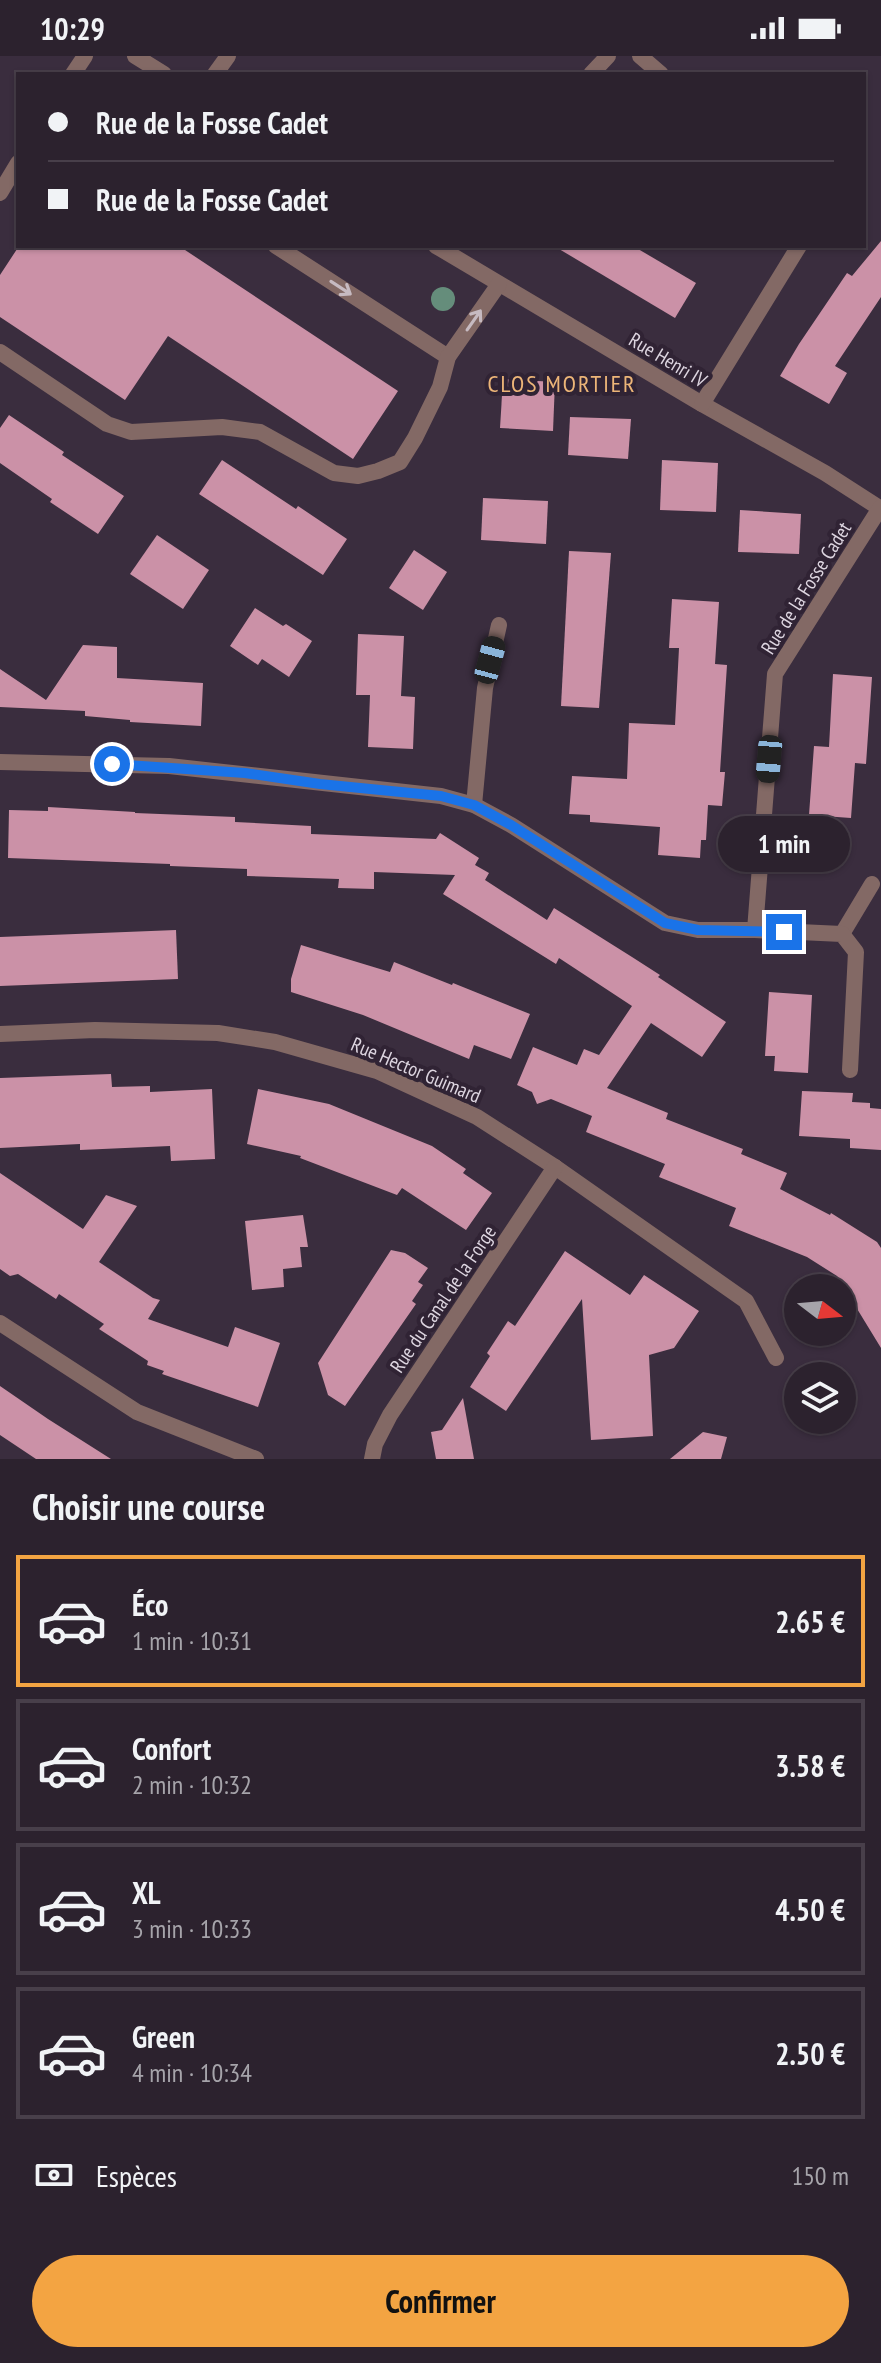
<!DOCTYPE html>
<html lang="fr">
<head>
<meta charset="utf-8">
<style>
	body { margin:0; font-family:"PT Sans Narrow",sans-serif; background:#382f3a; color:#f1f3f6; height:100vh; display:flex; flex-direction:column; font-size:30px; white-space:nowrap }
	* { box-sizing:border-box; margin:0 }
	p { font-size:26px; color:#a6a4aa }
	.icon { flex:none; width:44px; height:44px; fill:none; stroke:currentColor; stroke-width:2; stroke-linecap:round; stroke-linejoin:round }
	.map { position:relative; height:1403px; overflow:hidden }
	.drawer { display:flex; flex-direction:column; background:#2c222e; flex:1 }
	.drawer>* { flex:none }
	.hud { position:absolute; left:16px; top:16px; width:850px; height:176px; border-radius:0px; box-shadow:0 2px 6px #0004,0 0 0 2px #483f4a; display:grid; align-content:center; height:176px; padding:0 32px; background:#2c222e }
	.needle { width:52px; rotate:106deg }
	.buttons { position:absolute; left:784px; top:1218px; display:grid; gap:16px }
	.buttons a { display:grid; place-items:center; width:72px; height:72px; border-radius:50%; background:#2c222e; box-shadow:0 2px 6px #0004,0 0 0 2px #483f4a; font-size:40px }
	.end { position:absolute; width:36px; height:36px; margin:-18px; border:10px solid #1a73e8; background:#fff; box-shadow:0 0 0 4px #fff }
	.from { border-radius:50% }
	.bubble { position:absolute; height:56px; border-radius:28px; background:#2c222e; box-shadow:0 2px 6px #0004,0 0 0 2px #483f4a; font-size:26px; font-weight:600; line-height:56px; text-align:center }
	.car { position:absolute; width:24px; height:48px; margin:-24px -12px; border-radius:10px; box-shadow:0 0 6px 2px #0007; background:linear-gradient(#222 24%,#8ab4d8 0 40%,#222 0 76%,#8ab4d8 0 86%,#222 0) }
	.hud b { display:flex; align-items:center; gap:28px; height:76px; font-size:30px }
	.hud b+b { border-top:2px solid #483f4a }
	.hud i { width:20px; height:20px; background:#f1f3f6 }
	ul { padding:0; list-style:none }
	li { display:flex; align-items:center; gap:24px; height:132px; margin:0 16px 12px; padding:0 16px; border:4px solid #483f4a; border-radius:0px }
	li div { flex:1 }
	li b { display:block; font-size:30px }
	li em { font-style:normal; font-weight:600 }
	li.current { border-color:#f3a442 }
	li>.icon { width:72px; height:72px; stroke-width:1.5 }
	h2 { padding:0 32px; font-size:36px; line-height:96px }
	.pay { display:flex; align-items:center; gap:20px; height:88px; padding:0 32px; font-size:30px }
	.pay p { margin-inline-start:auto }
	.primary-button { display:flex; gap:16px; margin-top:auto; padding:16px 32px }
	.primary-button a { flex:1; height:92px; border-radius:48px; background:#f3a442; color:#111; font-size:32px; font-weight:600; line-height:92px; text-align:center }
	.status { display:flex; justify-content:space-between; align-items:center; height:56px; padding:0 40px; background:#2c222e; direction:ltr }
	.status svg { height:22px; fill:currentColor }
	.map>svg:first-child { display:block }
	.building { fill:#cb91a7 }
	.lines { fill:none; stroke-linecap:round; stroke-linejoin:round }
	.service { stroke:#836965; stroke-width:16 }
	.minor { stroke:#836965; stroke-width:16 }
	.tree { fill:#658d7b }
	.oneway { stroke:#c6bac1 }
	.route { stroke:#1a73e8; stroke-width:10 }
	.labels { text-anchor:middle; stroke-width:8; stroke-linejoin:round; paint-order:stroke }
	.street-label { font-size:20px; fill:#ddd5e0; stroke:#302334 }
	.quarter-label { font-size:24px; letter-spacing:2px; fill:#ecb578; stroke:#302334 }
</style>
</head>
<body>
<div class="status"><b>10:29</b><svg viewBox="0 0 49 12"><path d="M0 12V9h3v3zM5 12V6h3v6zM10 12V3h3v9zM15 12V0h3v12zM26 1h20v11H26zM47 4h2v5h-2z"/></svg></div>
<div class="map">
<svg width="881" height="1403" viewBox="0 0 881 1403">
	<rect width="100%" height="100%" fill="#3a2d3e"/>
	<!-- building -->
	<g class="building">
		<path d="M 881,185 L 881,241 L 835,310 L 847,317 L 829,348 L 780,320 L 799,288 L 847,217 L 852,220 Z"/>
		<path d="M 19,190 L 179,190 L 398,335 L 353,403 L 168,280 L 125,344 L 0,261 L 0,219 Z"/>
		<path d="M 554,190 L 633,190 L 696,227 L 675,262 Z"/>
		<path d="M 503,323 L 555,326 L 553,375 L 500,372 Z"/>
		<path d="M 9,359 L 64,396 L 62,399 L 124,440 L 98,478 L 50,446 L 52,443 L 0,407 L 0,372 Z"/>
		<path d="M 570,361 L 631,363 L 628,403 L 568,399 Z"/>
		<path d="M 222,404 L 296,453 L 298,450 L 347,483 L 323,519 L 199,438 Z"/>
		<path d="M 662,404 L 718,407 L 716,456 L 660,454 Z"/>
		<path d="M 483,442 L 548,445 L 546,488 L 481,484 Z"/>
		<path d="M 740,454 L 801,458 L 799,498 L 738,496 Z"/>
		<path d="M 157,479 L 209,514 L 183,553 L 130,518 Z"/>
		<path d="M 414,494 L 447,516 L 423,554 L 389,532 Z"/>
		<path d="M 569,495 L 611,497 L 599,652 L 561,650 Z"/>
		<path d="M 672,543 L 719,546 L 715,608 L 727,609 L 720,716 L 725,716 L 722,750 L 708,749 L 706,784 L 701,784 L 700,802 L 658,799 L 660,771 L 590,766 L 590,759 L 569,758 L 572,720 L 627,723 L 629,667 L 675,669 L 679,592 L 669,592 Z"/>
		<path d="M 255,552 L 283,570 L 286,568 L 312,585 L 289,621 L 262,603 L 258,609 L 230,590 Z"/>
		<path d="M 358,578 L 404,580 L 401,640 L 415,641 L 413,693 L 368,691 L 370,639 L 356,639 Z"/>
		<path d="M 83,589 L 117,591 L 117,622 L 203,627 L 201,670 L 130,666 L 130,664 L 85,660 L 85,655 L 0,651 L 0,613 L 46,644 Z"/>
		<path d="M 833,618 L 872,621 L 866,708 L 855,707 L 851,762 L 809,759 L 814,690 L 829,691 Z"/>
		<path d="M 48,751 L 135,756 L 135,757 L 235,761 L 235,766 L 311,770 L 311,778 L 436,783 L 440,777 L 479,802 L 475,809 L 489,817 L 485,824 L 547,864 L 554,852 L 632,901 L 660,919 L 658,921 L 726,966 L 702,1001 L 651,967 L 607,1032 L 668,1057 L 666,1063 L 743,1093 L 741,1098 L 787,1117 L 780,1133 L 830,1159 L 831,1157 L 877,1186 L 881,1192 L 881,1292 L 837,1220 L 807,1201 L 729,1170 L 736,1152 L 659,1121 L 665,1108 L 586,1076 L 592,1060 L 551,1043 L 537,1048 L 532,1036 L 517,1029 L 533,991 L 577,1009 L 584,993 L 599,999 L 632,950 L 559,902 L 556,908 L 443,838 L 455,819 L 374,816 L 374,833 L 338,832 L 339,823 L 247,820 L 247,813 L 170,810 L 170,808 L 8,802 L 9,754 L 48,755 Z"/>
		<path d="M 176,874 L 178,923 L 0,930 L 0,881 Z"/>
		<path d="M 301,889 L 390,916 L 394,906 L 452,929 L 453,927 L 530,958 L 511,1003 L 474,989 L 469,1003 L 363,959 L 291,936 L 291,923 Z"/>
		<path d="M 769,936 L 812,939 L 808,1017 L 774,1015 L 775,1000 L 765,1000 Z"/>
		<path d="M 111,1018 L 112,1031 L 150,1030 L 150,1036 L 212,1033 L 215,1103 L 171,1105 L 170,1090 L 80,1094 L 80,1088 L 0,1092 L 0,1022 Z"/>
		<path d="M 258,1033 L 329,1048 L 432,1090 L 466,1113 L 463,1117 L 492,1137 L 466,1174 L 402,1132 L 397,1139 L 300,1102 L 301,1100 L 247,1088 Z"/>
		<path d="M 802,1035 L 853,1037 L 852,1046 L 870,1047 L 870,1052 L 881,1053 L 881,1094 L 850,1092 L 850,1083 L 799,1080 Z"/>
		<path d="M 0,1117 L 83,1173 L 106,1139 L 137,1150 L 99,1206 L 153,1242 L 160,1244 L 148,1263 L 228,1291 L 235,1271 L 280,1287 L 258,1351 L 162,1318 L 164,1315 L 147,1309 L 148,1305 L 99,1273 L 104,1268 L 59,1238 L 56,1243 L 18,1218 L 10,1220 L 0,1213 Z"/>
		<path d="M 303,1159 L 308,1191 L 300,1191 L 302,1211 L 283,1213 L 284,1231 L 252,1234 L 245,1165 Z"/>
		<path d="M 391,1194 L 405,1197 L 428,1212 L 418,1226 L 423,1229 L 412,1245 L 416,1248 L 345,1350 L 328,1339 L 318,1307 Z"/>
		<path d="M 565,1195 L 630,1239 L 644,1219 L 699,1255 L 674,1292 L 649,1299 L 653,1380 L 591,1384 L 582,1243 L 506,1355 L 470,1331 L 490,1300 L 487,1297 L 508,1265 L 515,1270 Z"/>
		<path d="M 0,1330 L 48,1363 L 111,1403 L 36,1403 L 0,1379 Z"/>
		<path d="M 463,1342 L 474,1403 L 436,1403 L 431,1376 L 442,1374 Z"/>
		<path d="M 703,1376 L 727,1381 L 721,1403 L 670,1403 Z"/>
	</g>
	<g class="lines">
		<!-- service -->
		<path class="service" d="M 276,190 L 448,301"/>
		<!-- minor -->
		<g class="minor">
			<path d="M 135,0 L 164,18"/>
			<path d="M 640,0 L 661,18"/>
			<path d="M 73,18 L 85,0"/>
			<path d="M 215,18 L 228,0"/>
			<path d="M 591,18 L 608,0"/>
			<path d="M 0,137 L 18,107"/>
			<path d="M 436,190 L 702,348 L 825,417 L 881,453"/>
			<path d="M 0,296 L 107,368 L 131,376 L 222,371 L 260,376 L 334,417 L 358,420 L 378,415 L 400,406 L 415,382 L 440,331 L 448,301 L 499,228"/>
			<path d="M 702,348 L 799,190"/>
			<path d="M 0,706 L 169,710 L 441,740 L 474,749 L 511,769 L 665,867 L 698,874 L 755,874"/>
			<path d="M 474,749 L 485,632 L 499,569"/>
			<path d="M 842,878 L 872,828"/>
			<path d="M 0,978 L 95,974 L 218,977 L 275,986 L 377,1015 L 477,1061 L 555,1111 L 746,1245 L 776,1302"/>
			<path d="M 850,1014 L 856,896 L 842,878 L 755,874 L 775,618 L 880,452"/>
			<path d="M 0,1267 L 137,1356 L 256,1403"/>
			<path d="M 372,1403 L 375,1388 L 390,1359 L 555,1111"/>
		</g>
	</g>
	<!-- trees -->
	<circle class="tree" cx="443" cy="243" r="12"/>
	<!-- one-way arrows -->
	<defs><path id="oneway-shaft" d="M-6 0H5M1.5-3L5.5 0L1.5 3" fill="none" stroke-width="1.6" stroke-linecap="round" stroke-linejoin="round" transform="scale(2)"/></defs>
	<g class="oneway">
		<use href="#oneway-shaft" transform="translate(341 232) rotate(33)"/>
		<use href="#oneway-shaft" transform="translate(474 264) rotate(-55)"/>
	</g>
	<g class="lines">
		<!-- route -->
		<path class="route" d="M 112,708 L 245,717 L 320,728 L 441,740 L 474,749 L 511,769 L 665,867 L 698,874 L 784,876"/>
	</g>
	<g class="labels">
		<!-- street labels -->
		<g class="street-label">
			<text transform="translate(668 304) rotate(31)" y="7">Rue Henri IV</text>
			<text transform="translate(806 532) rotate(-58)" y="7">Rue de la Fosse Cadet</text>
			<text transform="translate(416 1014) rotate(23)" y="7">Rue Hector Guimard</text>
			<text transform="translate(443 1243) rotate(-56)" y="7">Rue du Canal de la Forge</text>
		</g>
		<!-- quarter labels -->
		<g class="quarter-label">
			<text x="562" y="336">CLOS MORTIER</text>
		</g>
	</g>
</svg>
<div class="buttons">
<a><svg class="needle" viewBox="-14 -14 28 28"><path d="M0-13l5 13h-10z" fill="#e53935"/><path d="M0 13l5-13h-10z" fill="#a6a4aa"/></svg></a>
<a><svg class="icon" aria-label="layers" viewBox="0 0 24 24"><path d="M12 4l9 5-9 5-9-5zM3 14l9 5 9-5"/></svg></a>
</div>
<i class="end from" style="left:112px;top:708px"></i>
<i class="end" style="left:784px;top:876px"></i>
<div class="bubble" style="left:718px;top:760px;width:132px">1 min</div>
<i class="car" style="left:490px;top:604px;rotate:15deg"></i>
<i class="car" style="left:769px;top:703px;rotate:185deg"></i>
<div class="hud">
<b><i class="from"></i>Rue de la Fosse Cadet</b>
<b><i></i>Rue de la Fosse Cadet</b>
</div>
</div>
<section class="drawer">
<h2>Choisir une course</h2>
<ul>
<li class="current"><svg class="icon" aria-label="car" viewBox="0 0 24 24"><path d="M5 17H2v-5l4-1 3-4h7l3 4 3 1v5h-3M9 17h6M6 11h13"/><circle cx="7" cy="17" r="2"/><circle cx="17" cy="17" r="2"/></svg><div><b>Éco</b><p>1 min · 10:31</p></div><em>2.65 €</em></li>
<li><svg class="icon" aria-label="car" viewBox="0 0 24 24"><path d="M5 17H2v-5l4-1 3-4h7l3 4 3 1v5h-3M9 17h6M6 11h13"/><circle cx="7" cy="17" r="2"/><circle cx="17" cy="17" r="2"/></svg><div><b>Confort</b><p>2 min · 10:32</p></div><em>3.58 €</em></li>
<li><svg class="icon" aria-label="car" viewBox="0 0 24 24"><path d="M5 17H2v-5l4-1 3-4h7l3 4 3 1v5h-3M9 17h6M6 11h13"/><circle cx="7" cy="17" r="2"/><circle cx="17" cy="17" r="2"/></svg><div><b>XL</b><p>3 min · 10:33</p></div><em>4.50 €</em></li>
<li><svg class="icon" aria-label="car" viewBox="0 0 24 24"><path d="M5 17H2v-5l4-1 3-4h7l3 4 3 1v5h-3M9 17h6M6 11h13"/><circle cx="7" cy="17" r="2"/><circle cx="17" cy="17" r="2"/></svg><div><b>Green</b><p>4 min · 10:34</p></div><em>2.50 €</em></li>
</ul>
<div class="pay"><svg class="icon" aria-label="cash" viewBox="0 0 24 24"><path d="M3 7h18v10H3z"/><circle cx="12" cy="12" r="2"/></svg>Espèces<p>150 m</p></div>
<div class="primary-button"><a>Confirmer</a></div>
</section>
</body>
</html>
